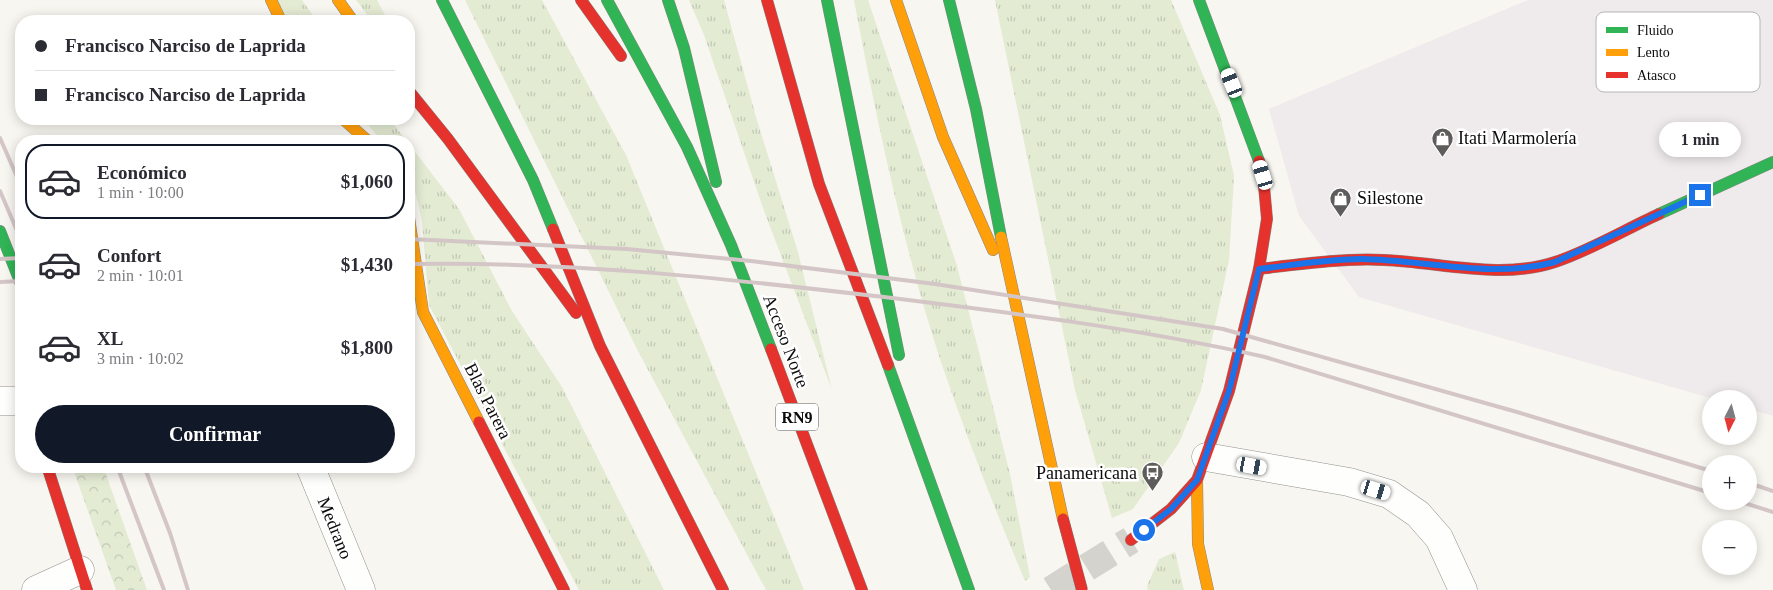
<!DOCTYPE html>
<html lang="es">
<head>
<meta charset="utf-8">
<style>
	body { margin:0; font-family:"Times New Roman",serif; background:#f2f2f3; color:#2b2b33; height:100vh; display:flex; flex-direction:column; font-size:19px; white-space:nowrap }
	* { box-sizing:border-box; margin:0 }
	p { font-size:16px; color:#7c7c81 }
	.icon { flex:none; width:28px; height:28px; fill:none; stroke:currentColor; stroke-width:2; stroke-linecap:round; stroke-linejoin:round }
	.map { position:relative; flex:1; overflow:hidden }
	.details { position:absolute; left:15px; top:135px; width:400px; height:338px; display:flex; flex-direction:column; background:#fff; border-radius:20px; box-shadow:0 2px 12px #0003 }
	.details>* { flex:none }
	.banner { position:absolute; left:15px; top:15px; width:400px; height:110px; border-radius:20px; box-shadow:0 2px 12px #0003; display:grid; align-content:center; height:110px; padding:0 20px; background:#fff }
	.needle { width:32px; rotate:186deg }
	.controls { position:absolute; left:1702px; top:390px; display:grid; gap:10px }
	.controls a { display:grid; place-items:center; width:55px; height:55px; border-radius:50%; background:#fff; box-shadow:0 2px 12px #0003; font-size:25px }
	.end { position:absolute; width:22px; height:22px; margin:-11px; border:6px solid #1a73e8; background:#fff; box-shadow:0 0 0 2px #fff }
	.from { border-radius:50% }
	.bubble { position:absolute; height:35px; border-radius:18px; background:#fff; box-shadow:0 2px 12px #0003; font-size:16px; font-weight:700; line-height:35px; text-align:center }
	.car { position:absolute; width:15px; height:30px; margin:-15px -8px; border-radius:6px; box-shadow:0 0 4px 1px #0007; background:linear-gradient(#fff 24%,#345 0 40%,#fff 0 76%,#345 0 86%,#fff 0) }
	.banner b { display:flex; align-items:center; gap:18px; height:48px; font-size:19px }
	.banner b+b { border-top:1px solid #e1e1e2 }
	.banner i { width:12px; height:12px; background:#2b2b33 }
	ul { padding:9px 0 0; list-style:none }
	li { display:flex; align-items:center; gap:15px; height:75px; margin:0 10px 8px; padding:0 10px; border:2px solid transparent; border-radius:20px }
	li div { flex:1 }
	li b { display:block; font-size:19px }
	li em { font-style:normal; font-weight:700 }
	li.current { border-color:#111827 }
	li>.icon { width:45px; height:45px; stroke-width:1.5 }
	.primary-button { display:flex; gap:10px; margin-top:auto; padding:10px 20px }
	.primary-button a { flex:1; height:58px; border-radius:30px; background:#111827; color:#fff; font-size:20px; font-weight:700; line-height:58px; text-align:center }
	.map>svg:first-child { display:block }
	.industrial { fill:#efeaec }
	.grass { fill:url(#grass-tufts) }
	.park { fill:url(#park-crowns) }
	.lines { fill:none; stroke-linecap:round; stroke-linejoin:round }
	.secondary-tunnel { stroke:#d4d3ce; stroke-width:28; stroke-dasharray:28 14; stroke-linecap:butt }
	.street-casing { stroke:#92918e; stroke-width:29 }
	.fast-casing { stroke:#888785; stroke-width:12 }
	.slow-casing { stroke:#888785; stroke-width:12 }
	.jam-casing { stroke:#888785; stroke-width:12 }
	.street { stroke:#fefefd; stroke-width:28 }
	.fast { stroke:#30b455; stroke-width:11 }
	.slow { stroke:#ff9f0a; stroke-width:11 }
	.jam { stroke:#e5322d; stroke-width:11 }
	.rail { stroke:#d4c6c7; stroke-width:4 }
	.jam-bridge-casing { stroke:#7f7e7b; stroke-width:12; stroke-linecap:butt }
	.jam-bridge { stroke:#e5322d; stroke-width:11 }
	.route { stroke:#1a73e8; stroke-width:6 }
	.labels { text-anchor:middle; stroke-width:5; stroke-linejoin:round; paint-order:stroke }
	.shield { fill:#fff; stroke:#545454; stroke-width:1 }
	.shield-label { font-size:16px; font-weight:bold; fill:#0b0b0b }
	.poi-label { font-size:18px; fill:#0b0b0b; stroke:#fff; text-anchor:start }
	.street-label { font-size:18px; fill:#0b0b0b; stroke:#fff }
	.key { fill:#fff; stroke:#b6b6b6; stroke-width:1 }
	.key-label { font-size:14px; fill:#0b0b0b }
</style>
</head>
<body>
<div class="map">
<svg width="1773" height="590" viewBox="0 0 1773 590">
	<defs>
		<pattern id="grass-tufts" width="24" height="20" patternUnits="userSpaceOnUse" patternTransform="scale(1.25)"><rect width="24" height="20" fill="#e3ebd3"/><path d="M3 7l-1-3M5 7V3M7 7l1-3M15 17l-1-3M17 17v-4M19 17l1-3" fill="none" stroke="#c1c8b4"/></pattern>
		<pattern id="park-crowns" width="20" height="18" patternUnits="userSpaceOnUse" patternTransform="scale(1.25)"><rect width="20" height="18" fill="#e3ebd3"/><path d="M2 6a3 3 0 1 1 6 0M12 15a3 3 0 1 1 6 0" fill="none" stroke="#c1c8b4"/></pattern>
	</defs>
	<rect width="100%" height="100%" fill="#f8f6f0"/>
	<!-- industrial -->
	<path class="industrial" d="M 1528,0 L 1773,0 L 1773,416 L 1749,409 L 1749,399 L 1714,399 L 1359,297 L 1299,216 L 1269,109 Z"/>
	<!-- grass -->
	<g class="grass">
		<path d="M 277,0 L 302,0 L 317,21 L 287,21 Z"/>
		<path d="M 356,0 L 377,0 L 388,21 L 372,21 Z"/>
		<path d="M 465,0 L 542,0 L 626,155 L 804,590 L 766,590 L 638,351 Z"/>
		<path d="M 689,0 L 724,0 L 756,117 L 798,252 L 832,390 L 763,208 L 704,35 Z"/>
		<path d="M 854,0 L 868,0 L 957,266 L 1010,474 L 1030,577 L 1025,581 C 995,510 967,438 942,365 C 903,247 877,122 854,0 Z"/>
		<path d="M 995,0 L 1171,0 L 1220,115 L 1234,176 L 1229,260 L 1201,390 L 1179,443 L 1133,509 L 1112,518 L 1075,390 Z"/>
		<path d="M 363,119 L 389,119 L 407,141 L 382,141 Z"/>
		<path d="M 409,144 L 459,209 L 512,311 L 562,387 L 664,590 L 579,590 L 429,305 L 422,221 L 413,182 L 409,176 Z"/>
		<path d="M 1175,552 L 1184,590 L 1148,590 L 1147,586 L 1159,559 Z"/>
	</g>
	<!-- park -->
	<path class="park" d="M 72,466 L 103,466 L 147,590 L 116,590 Z"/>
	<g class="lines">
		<!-- secondary-tunnel -->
		<path class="secondary-tunnel" d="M 1051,590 L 1131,540"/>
		<defs>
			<g id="street">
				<path d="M 0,401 L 21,401"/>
				<path d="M 1206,457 L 1349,482 L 1389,494 L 1418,514 L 1439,538 L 1463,590"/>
				<path d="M 310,466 L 361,590"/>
				<path d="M 36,590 L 80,570"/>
			</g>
			<g id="fast">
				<path d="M 442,0 L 533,180 L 553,229"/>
				<path d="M 607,0 L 687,147 L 731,245 L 771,349"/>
				<path d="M 668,0 L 684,48 L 716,182"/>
				<path d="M 827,0 L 899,355"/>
				<path d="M 949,0 L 976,109 L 1001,237"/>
				<path d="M 1199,0 L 1259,161"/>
				<path d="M 1659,214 L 1773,162"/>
				<path d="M 0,231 L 21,284"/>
				<path d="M 888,365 L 969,590"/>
			</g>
			<g id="slow">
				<path d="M 271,0 L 281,21"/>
				<path d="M 338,0 L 353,21"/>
				<path d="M 896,0 L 943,137 L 993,250"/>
				<path d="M 343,119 L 368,141"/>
				<path d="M 409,218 L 423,312 L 479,422"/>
				<path d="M 1001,237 L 1063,519"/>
				<path d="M 1197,480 L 1198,544 L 1208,590"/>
			</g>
			<g id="jam">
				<path d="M 581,0 L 621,56"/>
				<path d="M 767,0 L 819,184 L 888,365"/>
				<path d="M 409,91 L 448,139 L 576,313"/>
				<path d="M 553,229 L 600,346 L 723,590"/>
				<path d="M 1259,269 C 1301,264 1342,258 1384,260 C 1439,262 1501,280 1555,262 C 1589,251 1626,229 1659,214"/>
				<path d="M 771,349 L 862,590"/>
				<path d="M 479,422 L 564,590"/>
				<path d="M 47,466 L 87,590"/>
				<path d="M 1131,540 L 1171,509 L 1197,480 L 1229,391 L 1259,269 L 1267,219 L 1263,175 L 1259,161"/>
			</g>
		</defs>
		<!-- street casing -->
		<use href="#street" class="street-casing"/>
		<!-- fast casing -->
		<use href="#fast" class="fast-casing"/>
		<!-- slow casing -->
		<use href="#slow" class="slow-casing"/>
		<!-- jam casing -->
		<use href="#jam" class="jam-casing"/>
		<!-- street -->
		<use href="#street" class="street"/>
		<!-- fast -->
		<use href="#fast" class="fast"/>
		<!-- slow -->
		<use href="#slow" class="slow"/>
		<!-- jam -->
		<use href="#jam" class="jam"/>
		<!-- rail -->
		<g class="rail">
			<path d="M 0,138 L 21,186"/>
			<path d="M 0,191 L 21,240"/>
			<path d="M 409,239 L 627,249 L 751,261 L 935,284 L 1223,329 L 1517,412 L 1711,471"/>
			<path d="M 0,259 L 21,258"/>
			<path d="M 409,264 C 565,261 721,278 875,296 C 1005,312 1137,328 1265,357 L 1711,493"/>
			<path d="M 0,282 L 21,281"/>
			<path d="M 117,466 L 164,590"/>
			<path d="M 144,466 L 170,533 L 188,590"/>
			<path d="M 1749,483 L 1773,491"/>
			<path d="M 1738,501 L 1773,512"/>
		</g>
		<defs>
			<path id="jam-bridge" d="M 1063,519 L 1082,590"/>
		</defs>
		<!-- jam-bridge casing -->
		<use href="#jam-bridge" class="jam-bridge-casing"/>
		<!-- jam-bridge -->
		<use href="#jam-bridge" class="jam-bridge"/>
	</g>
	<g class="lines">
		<!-- route -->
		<path class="route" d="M 1144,530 L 1171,509 L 1197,480 L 1229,391 L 1259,269 C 1293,265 1328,259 1362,259 C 1426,260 1492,279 1555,262 L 1700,195"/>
	</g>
	<!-- icons -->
	<defs>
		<symbol id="shop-pin" viewBox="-11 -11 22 30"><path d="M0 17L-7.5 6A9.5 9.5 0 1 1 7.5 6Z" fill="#5e5d5b" stroke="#fff"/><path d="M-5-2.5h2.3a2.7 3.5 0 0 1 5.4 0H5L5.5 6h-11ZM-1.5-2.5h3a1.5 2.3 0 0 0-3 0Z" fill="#fff"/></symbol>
		<symbol id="bus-pin" viewBox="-11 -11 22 30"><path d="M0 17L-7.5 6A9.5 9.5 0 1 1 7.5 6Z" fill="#5e5d5b" stroke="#fff"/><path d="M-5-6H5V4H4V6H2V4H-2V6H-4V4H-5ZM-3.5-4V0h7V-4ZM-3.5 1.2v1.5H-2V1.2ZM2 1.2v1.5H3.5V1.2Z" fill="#fff"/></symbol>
	</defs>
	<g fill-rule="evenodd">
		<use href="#shop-pin" x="1430" y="126" width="25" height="34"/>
		<use href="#shop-pin" x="1328" y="186" width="25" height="34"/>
		<use href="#bus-pin" x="1140" y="460" width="25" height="34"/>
	</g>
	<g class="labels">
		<!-- shield labels -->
		<rect class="shield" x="776" y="403.5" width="42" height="27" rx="4"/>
		<g class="shield-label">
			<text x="797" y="423">RN9</text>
		</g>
		<!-- poi labels -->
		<g class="poi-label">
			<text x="1458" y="144">Itati Marmolería</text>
			<text x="1357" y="204">Silestone</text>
			<text x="1137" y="479" text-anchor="end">Panamericana</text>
		</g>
		<!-- street labels -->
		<g class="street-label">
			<text transform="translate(786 341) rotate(69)" y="6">Acceso Norte</text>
			<text transform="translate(488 401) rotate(63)" y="6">Blas Parera</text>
			<text transform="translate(335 528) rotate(68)" y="6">Medrano</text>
		</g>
	</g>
	<!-- legend -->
	<rect x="1596" y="12" width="164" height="80" rx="8" class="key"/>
	<rect x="1606" y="27" width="22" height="6" fill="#30b455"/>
	<rect x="1606" y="49" width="22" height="7" fill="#ff9f0a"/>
	<rect x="1606" y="72" width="22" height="6" fill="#e5322d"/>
	<g class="key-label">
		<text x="1637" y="35">Fluido</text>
		<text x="1637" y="57">Lento</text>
		<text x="1637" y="80">Atasco</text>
	</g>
</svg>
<div class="controls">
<a><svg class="needle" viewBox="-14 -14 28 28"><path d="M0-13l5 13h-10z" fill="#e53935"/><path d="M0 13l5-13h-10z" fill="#7c7c81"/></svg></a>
<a>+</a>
<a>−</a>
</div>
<i class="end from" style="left:1144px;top:530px"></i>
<i class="end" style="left:1700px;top:195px"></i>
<div class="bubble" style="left:1659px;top:122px;width:82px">1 min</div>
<i class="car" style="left:1232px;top:83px;rotate:338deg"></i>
<i class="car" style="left:1263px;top:175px;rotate:343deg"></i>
<i class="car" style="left:1252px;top:466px;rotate:100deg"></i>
<i class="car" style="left:1376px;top:490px;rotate:107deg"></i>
<div class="banner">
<b><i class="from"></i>Francisco Narciso de Laprida</b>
<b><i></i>Francisco Narciso de Laprida</b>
</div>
<section class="details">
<ul>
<li class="current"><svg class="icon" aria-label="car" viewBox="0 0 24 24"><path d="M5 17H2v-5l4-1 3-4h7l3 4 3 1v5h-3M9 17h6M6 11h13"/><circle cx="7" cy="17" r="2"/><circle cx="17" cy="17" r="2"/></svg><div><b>Económico</b><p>1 min · 10:00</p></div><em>$1,060</em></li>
<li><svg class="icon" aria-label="car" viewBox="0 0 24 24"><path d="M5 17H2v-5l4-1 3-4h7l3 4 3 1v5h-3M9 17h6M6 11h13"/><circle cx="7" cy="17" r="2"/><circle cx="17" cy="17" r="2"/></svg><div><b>Confort</b><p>2 min · 10:01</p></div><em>$1,430</em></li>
<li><svg class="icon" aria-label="car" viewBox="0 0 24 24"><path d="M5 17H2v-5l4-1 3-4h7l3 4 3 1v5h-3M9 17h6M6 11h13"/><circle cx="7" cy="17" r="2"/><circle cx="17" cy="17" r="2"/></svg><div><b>XL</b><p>3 min · 10:02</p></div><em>$1,800</em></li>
</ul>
<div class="primary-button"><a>Confirmar</a></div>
</section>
</div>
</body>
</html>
